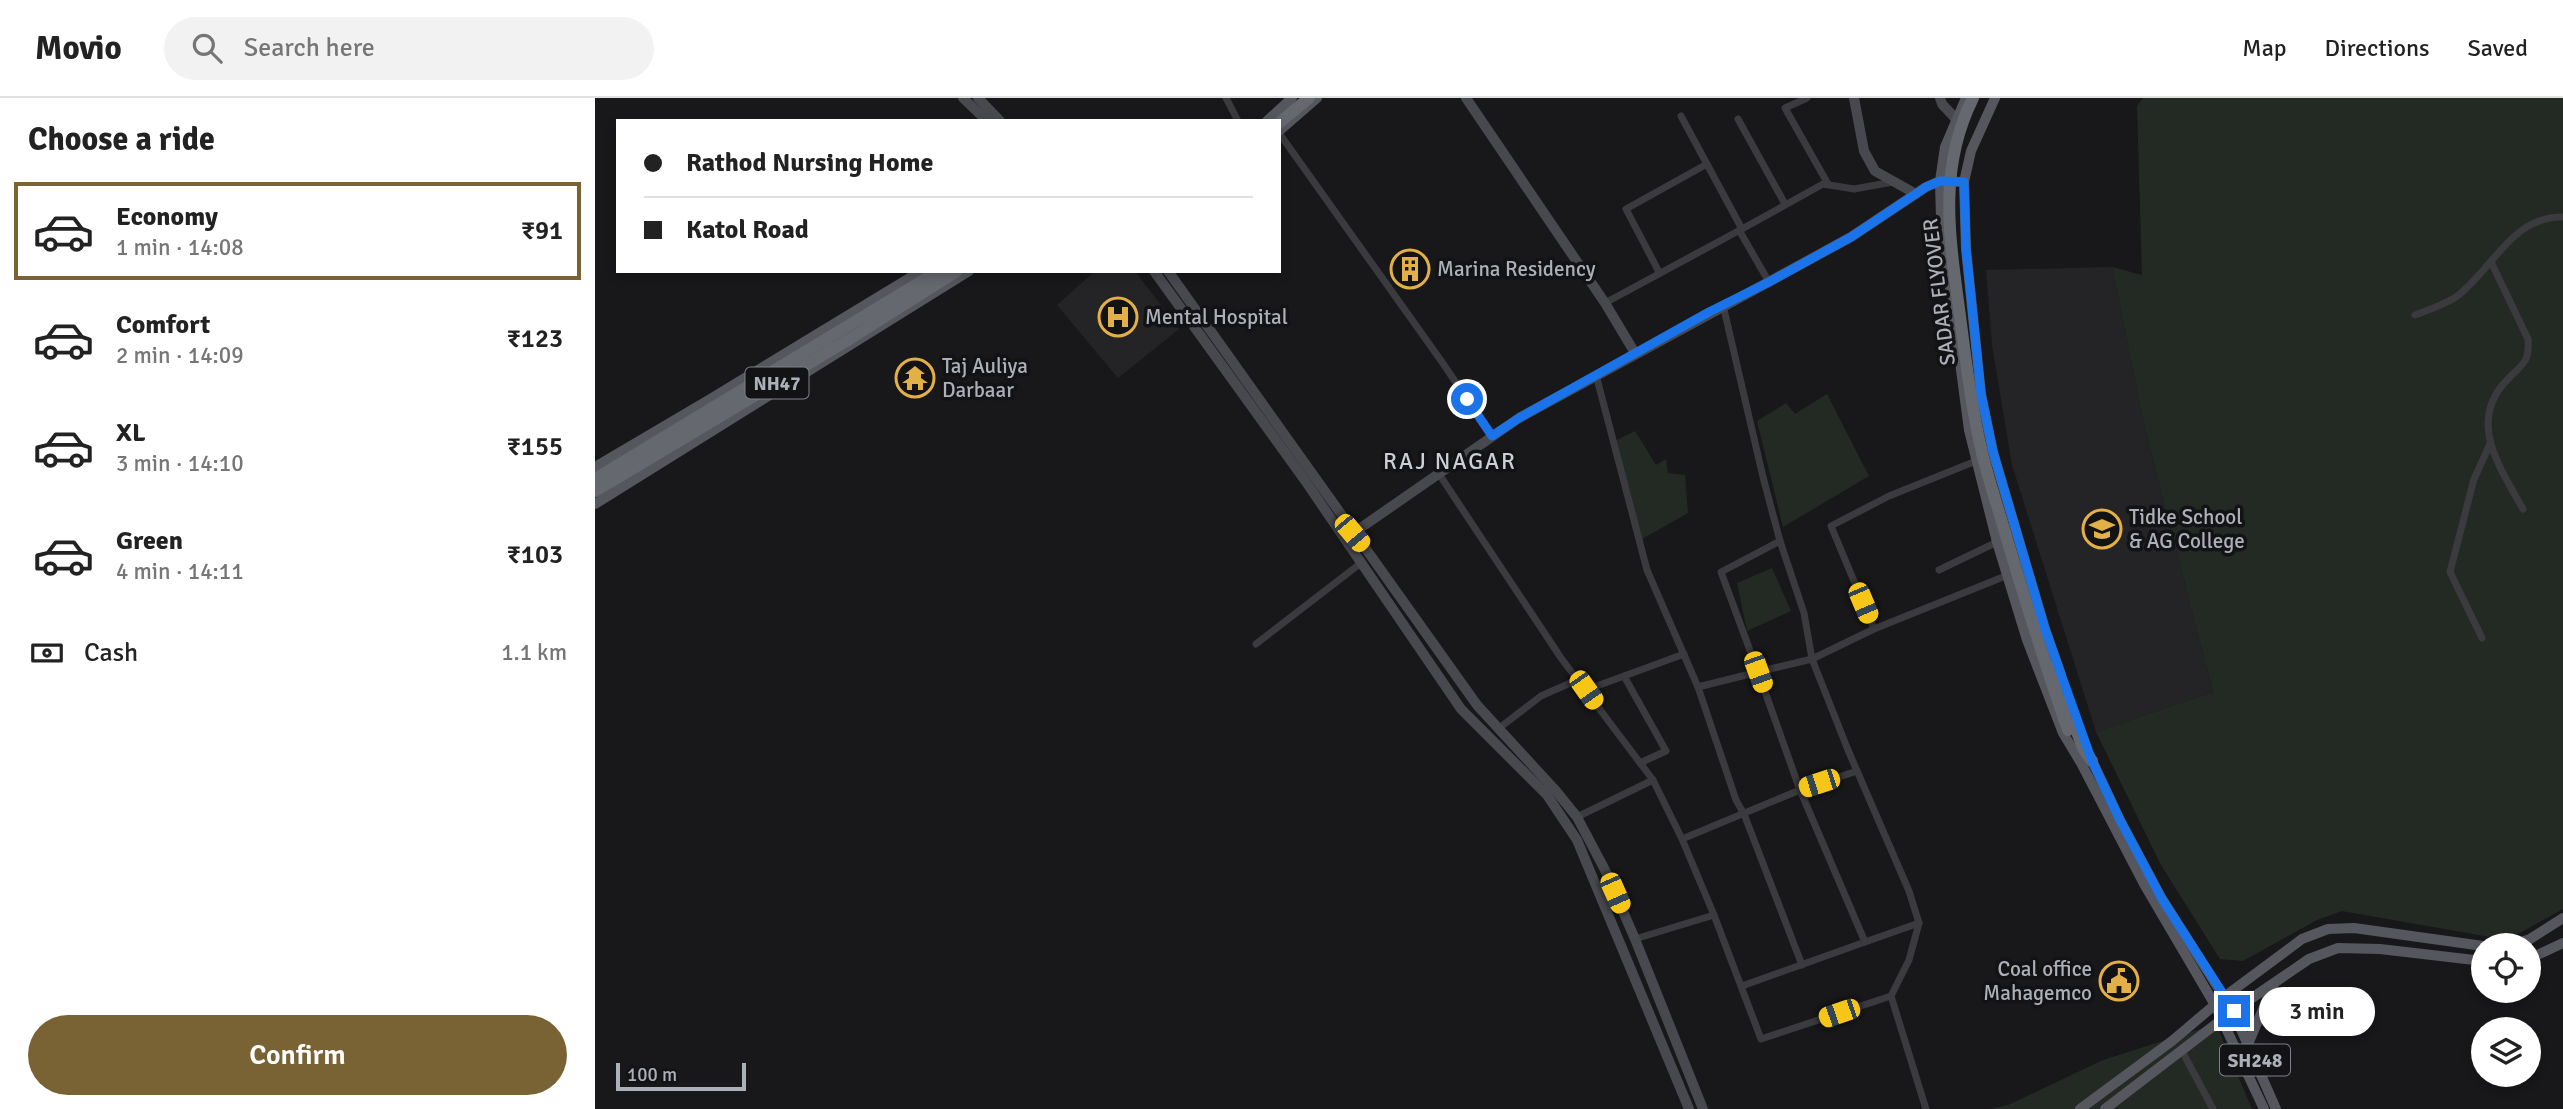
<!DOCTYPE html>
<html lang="en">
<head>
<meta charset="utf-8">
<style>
	body { margin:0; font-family:Signika,sans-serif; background:#f2f2f2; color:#222; height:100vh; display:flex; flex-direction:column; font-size:26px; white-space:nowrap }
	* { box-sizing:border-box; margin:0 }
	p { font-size:23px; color:#767676 }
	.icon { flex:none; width:38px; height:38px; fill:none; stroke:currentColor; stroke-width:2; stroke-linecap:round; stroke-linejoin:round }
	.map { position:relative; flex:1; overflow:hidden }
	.sheet { display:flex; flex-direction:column; background:#fff; width:595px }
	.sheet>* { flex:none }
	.guide { position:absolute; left:21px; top:21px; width:665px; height:154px; border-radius:0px; box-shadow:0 4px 10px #0003; display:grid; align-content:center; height:154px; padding:0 28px; background:#fff }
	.fabs { position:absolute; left:1876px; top:835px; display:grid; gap:14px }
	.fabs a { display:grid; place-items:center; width:70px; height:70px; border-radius:50%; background:#fff; box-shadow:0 4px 10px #0003; font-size:35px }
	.scale { position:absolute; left:21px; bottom:18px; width:130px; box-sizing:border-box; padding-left:7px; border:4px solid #acb0b9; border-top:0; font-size:19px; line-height:24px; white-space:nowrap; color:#acb0b9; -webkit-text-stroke:5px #131315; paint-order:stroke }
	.end { position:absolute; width:32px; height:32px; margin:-16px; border:9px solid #1a73e8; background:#fff; box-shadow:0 0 0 4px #fff }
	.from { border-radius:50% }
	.bubble { position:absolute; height:49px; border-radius:24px; background:#fff; box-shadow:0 4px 10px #0003; font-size:23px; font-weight:600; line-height:49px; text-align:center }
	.car { position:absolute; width:21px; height:42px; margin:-21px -10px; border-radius:9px; box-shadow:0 0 5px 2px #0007; background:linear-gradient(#f5c518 24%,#345 0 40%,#f5c518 0 76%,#345 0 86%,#f5c518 0) }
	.guide b { display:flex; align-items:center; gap:24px; height:66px; font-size:26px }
	.guide b+b { border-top:2px solid #e0e0e0 }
	.guide i { width:18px; height:18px; background:#222 }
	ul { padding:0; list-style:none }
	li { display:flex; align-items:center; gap:21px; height:98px; margin:0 14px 10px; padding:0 14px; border:4px solid transparent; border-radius:0px }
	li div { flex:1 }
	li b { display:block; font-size:26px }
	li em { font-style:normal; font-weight:600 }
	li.current { border-color:#796233 }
	li>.icon { width:63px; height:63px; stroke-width:1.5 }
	h2 { padding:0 28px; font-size:32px; line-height:84px }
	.pay { display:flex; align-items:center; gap:18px; height:77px; padding:0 28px; font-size:26px }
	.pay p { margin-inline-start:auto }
	.primary-button { display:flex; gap:14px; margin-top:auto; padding:14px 28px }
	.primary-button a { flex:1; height:80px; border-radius:42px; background:#796233; color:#fff; font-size:28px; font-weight:600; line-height:80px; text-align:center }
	header { display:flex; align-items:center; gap:42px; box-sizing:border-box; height:98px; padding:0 35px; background:#fff; border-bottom:2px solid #e0e0e0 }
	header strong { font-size:33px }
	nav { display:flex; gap:38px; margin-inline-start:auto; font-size:24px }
	.search { width:490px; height:63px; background:#f2f2f2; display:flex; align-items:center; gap:18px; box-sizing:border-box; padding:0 24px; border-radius:38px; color:#767676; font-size:26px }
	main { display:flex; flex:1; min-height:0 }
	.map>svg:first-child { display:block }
	.built { fill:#242427 }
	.green { fill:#232a24 }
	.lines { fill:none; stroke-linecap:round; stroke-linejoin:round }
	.street { stroke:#3a3a3f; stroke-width:7 }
	.secondary { stroke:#48494f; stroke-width:10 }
	.primary { stroke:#56575e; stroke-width:10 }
	.highway { stroke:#66686f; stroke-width:12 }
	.highway-bridge { stroke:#66686f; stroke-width:12 }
	.route { stroke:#1a73e8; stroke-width:9 }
	.labels { text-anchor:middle; stroke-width:7; stroke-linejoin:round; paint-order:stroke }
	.shield { fill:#131315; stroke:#7e8188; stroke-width:2 }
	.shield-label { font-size:19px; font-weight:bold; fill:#acb0b9 }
	.poi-label { font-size:21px; fill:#acb0b9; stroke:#131315; text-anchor:start }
	.street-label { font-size:21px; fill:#acb0b9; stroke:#131315 }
	.neighbourhood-label { font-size:23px; letter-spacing:2px; fill:#cccfd5; stroke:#131315 }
</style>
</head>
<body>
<header>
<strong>Movio</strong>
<div class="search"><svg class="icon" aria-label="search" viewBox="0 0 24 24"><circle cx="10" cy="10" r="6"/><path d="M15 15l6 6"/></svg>Search here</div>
<nav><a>Map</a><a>Directions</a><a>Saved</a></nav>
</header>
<main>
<section class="sheet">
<h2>Choose a ride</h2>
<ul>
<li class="current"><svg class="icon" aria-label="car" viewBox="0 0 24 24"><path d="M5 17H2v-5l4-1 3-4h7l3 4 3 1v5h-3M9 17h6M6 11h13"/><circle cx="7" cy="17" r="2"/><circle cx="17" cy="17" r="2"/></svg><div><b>Economy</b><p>1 min · 14:08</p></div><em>₹91</em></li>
<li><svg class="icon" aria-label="car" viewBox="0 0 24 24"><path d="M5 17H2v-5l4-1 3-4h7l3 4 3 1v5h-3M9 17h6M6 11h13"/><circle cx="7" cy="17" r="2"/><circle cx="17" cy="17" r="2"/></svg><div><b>Comfort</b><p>2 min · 14:09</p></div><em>₹123</em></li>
<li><svg class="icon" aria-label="car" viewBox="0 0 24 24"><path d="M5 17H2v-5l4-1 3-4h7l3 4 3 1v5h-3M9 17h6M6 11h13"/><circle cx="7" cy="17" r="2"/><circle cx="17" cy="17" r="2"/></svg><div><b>XL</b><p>3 min · 14:10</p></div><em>₹155</em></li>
<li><svg class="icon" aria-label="car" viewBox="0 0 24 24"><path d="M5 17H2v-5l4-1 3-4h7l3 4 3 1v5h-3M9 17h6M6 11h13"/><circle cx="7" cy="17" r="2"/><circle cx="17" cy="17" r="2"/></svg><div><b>Green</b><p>4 min · 14:11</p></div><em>₹103</em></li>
</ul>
<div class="pay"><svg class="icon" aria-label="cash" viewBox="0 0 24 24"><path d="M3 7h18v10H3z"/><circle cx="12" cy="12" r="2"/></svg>Cash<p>1.1 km</p></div>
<div class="primary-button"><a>Confirm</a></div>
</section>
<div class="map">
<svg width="1968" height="1011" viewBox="0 0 1968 1011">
	<rect width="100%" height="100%" fill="#18181a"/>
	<!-- built -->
	<g class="built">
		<path d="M 1517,169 L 1551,335 L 1618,594 L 1501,634 L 1417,367 L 1397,247 L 1391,172 Z"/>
		<path d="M 500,173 L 540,173 L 584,231 L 523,280 L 462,207 Z"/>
	</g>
	<!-- green -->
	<g class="green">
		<path d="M 1548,0 L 1968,0 L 1968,811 L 1912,842 L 1747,813 L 1722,822 L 1648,863 L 1625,861 L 1566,767 L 1501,634 L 1618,594 L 1551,335 L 1517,169 L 1547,177 L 1542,8 Z"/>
		<path d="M 1232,296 L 1274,378 L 1188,429 L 1162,323 L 1191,305 L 1200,316 Z"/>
		<path d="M 1040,333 L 1061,367 L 1071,361 L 1073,375 L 1090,377 L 1093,415 L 1047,441 L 1020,343 Z"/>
		<path d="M 1177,470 L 1196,513 L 1152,533 L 1142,485 Z"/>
		<path d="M 1621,926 L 1657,1011 L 1395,1011 L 1413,1007 L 1508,962 Z"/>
	</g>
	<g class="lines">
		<!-- street -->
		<g class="street">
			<path d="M 631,0 L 643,23"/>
			<path d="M 1212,0 L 1190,10 L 1233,86"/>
			<path d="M 1143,21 L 1190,106"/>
			<path d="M 684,35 L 847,264 L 897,338"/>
			<path d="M 1147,131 L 1228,86 L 1259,91 L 1298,84"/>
			<path d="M 1144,132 L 1174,184"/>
			<path d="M 1896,164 L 1933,241 C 1935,265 1927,266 1912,282 C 1871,324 1906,371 1928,411"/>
			<path d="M 1064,174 L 1031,111 L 1112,66"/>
			<path d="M 1010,205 L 1147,131 L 1086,18"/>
			<path d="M 1128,207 L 1168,379 L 1185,443 L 1209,515 L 1217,561 L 1253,652 L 1314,793 L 1324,825 L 1314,862 L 1296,898 L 1331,1011"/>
			<path d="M 1820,217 C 1834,212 1848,207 1861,199 C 1898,172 1916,118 1968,119"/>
			<path d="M 1001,277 L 1052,472 L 1103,589 L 1163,574 L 1205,692 L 1270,844 L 1147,888"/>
			<path d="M 844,376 L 966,560 L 1058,682 L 1087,741 L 1119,817 L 1166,941 L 1296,898"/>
			<path d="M 1185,443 L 1126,474 L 1163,574 L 1217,561 L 1279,531 L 1413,477"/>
			<path d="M 1344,472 L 1402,444"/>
			<path d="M 1279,531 L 1236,428 L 1294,398 L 1381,363"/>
			<path d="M 1887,540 L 1855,474 L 1879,381 L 1895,346"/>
			<path d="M 661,546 L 766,465"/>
			<path d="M 1029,578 L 1071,653 L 1045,665"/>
			<path d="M 1103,589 L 1141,702 L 1149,716 L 1207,867"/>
			<path d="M 991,592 L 1089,556"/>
			<path d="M 903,631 L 946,598 L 982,582"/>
			<path d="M 982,719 L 1058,682"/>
			<path d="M 1087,741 L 1205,692 L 1262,673"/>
			<path d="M 1040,841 L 1119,817"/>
			<path d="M 1270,844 L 1324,825"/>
			<path d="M 1587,953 L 1618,1011"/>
		</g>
		<!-- secondary -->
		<g class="secondary">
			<path d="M 368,0 L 392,23"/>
			<path d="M 383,0 L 405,23"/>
			<path d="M 871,0 L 1010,205 L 1040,255"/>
			<path d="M 1259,0 L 1269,53 L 1280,73 L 1321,96"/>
			<path d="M 1345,0 L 1347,6 L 1361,21"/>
			<path d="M 559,173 L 709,381 L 866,611 L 952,697 L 982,742 L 1094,1011"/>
			<path d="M 573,173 L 882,607 L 961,693 L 982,719 L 1010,772 L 1040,841 L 1108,1011"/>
			<path d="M 754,438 L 924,320 L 1256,139 L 1331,89 L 1345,83 L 1369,84"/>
		</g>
		<!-- primary -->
		<g class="primary">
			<path d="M 1371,0 L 1350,49 L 1345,83 L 1346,121 L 1374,332 L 1402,444 L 1432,542 L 1468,635 L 1486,665 L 1549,786 L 1620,907 L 1669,1011"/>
			<path d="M 1400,0 L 1376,53 L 1369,84 L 1371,151 L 1386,296 L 1398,354 L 1450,531 L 1466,577"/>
			<path d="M 672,23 L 697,0"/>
			<path d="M 684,33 L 722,0"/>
			<path d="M 0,369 L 117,300 L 326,173"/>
			<path d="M 0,406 L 374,173"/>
			<path d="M 1495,658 L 1525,722 L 1567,801 L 1638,913 L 1681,1011"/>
			<path d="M 1917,847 L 1935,841 L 1968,820"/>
			<path d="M 1934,861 L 1968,845"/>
			<path d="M 1653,946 L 1678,888"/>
			<path d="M 1485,1011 L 1577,943 L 1629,899 L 1707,841 L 1733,831 L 1759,830 L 1888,848"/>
			<path d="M 1510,1011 L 1638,913 L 1714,861 L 1743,850 L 1785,851 L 1888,863"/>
		</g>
		<!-- highway -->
		<g class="highway">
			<path d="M 684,25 L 714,0"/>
			<path d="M 1457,568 L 1488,650 L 1497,663"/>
		</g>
		<!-- highway-bridge -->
		<g class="highway-bridge">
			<path d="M 1378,0 C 1342,72 1355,142 1365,218 C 1371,265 1377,313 1388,359 C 1395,386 1404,413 1412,441 C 1431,505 1451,569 1473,632"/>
			<path d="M 0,381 L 344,173"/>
			<path d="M 0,393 L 256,240 L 362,173"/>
		</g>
	</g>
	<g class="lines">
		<!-- route -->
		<path class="route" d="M 872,301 L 897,338 L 924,320 L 1114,214 L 1174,184 L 1256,139 L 1331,89 L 1345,83 L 1369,84 L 1371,151 L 1386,296 L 1398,354 L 1450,531 L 1497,663 L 1525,722 L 1567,801 L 1639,913"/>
	</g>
	<!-- icons -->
	<defs>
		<symbol id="building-ring" viewBox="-11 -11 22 22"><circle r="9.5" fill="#131315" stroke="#e3b048" stroke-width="1.5"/><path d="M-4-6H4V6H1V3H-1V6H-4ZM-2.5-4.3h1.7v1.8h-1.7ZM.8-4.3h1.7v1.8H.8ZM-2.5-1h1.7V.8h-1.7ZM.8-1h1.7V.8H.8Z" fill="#e3b048"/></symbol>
		<symbol id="hospital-ring" viewBox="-11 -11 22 22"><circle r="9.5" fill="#131315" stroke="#e3b048" stroke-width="1.5"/><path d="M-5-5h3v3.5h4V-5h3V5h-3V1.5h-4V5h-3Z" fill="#e3b048"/></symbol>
		<symbol id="temple-ring" viewBox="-11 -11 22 22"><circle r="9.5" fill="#131315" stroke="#e3b048" stroke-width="1.5"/><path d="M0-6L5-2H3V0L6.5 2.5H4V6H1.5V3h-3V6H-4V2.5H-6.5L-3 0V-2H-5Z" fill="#e3b048"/></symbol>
		<symbol id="school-ring" viewBox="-11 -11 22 22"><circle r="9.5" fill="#131315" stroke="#e3b048" stroke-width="1.5"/><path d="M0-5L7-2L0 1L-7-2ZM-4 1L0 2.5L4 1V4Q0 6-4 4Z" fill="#e3b048"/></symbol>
		<symbol id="civic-ring" viewBox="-11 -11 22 22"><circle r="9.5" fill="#131315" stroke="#e3b048" stroke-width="1.5"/><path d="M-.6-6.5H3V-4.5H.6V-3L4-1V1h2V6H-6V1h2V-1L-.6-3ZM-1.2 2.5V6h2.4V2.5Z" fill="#e3b048"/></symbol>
	</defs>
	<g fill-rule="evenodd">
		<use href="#building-ring" x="793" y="149" width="44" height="44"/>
		<use href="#hospital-ring" x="501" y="197" width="44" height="44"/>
		<use href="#temple-ring" x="298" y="258" width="44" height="44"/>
		<use href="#school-ring" x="1485" y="409" width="44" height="44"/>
		<use href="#civic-ring" x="1502" y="861" width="44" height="44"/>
	</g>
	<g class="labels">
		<!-- shield labels -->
		<g class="shield">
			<rect x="150.5" y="269.5" width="63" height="31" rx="5"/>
			<rect x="1625" y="946.5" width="70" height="31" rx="5"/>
		</g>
		<g class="shield-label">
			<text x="182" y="292">NH47</text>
			<text x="1660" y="969">SH248</text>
		</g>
		<!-- poi labels -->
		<g class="poi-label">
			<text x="842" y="178">Marina Residency</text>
			<text x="550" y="226">Mental Hospital</text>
			<text x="347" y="275">Taj Auliya<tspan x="347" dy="24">Darbaar</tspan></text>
			<text x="1534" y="426">Tidke School<tspan x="1534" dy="24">&amp; AG College</tspan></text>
			<text x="1497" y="878" text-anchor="end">Coal office<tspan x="1497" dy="24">Mahagemco</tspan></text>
		</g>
		<!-- street labels -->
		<g class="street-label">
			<text transform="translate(1344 194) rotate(-97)" y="7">SADAR FLYOVER</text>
		</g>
		<!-- neighbourhood labels -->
		<g class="neighbourhood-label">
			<text x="855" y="371">RAJ NAGAR</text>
		</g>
	</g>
</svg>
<div class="fabs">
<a><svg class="icon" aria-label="locate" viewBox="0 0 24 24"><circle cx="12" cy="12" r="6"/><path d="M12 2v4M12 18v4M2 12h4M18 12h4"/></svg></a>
<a><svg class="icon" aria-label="layers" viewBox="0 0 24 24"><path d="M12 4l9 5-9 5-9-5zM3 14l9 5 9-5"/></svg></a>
</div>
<div class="scale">100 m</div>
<i class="end from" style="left:872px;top:301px"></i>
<i class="end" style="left:1639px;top:913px"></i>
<div class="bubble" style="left:1664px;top:889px;width:116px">3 min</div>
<i class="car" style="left:757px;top:435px;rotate:140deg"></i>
<i class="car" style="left:1268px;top:505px;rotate:157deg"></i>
<i class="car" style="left:1163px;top:574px;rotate:160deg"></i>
<i class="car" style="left:991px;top:592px;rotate:145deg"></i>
<i class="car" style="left:1224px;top:685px;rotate:252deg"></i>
<i class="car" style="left:1020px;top:795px;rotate:156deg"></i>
<i class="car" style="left:1244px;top:915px;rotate:251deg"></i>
<div class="guide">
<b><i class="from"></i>Rathod Nursing Home</b>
<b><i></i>Katol Road</b>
</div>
</div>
</main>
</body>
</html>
